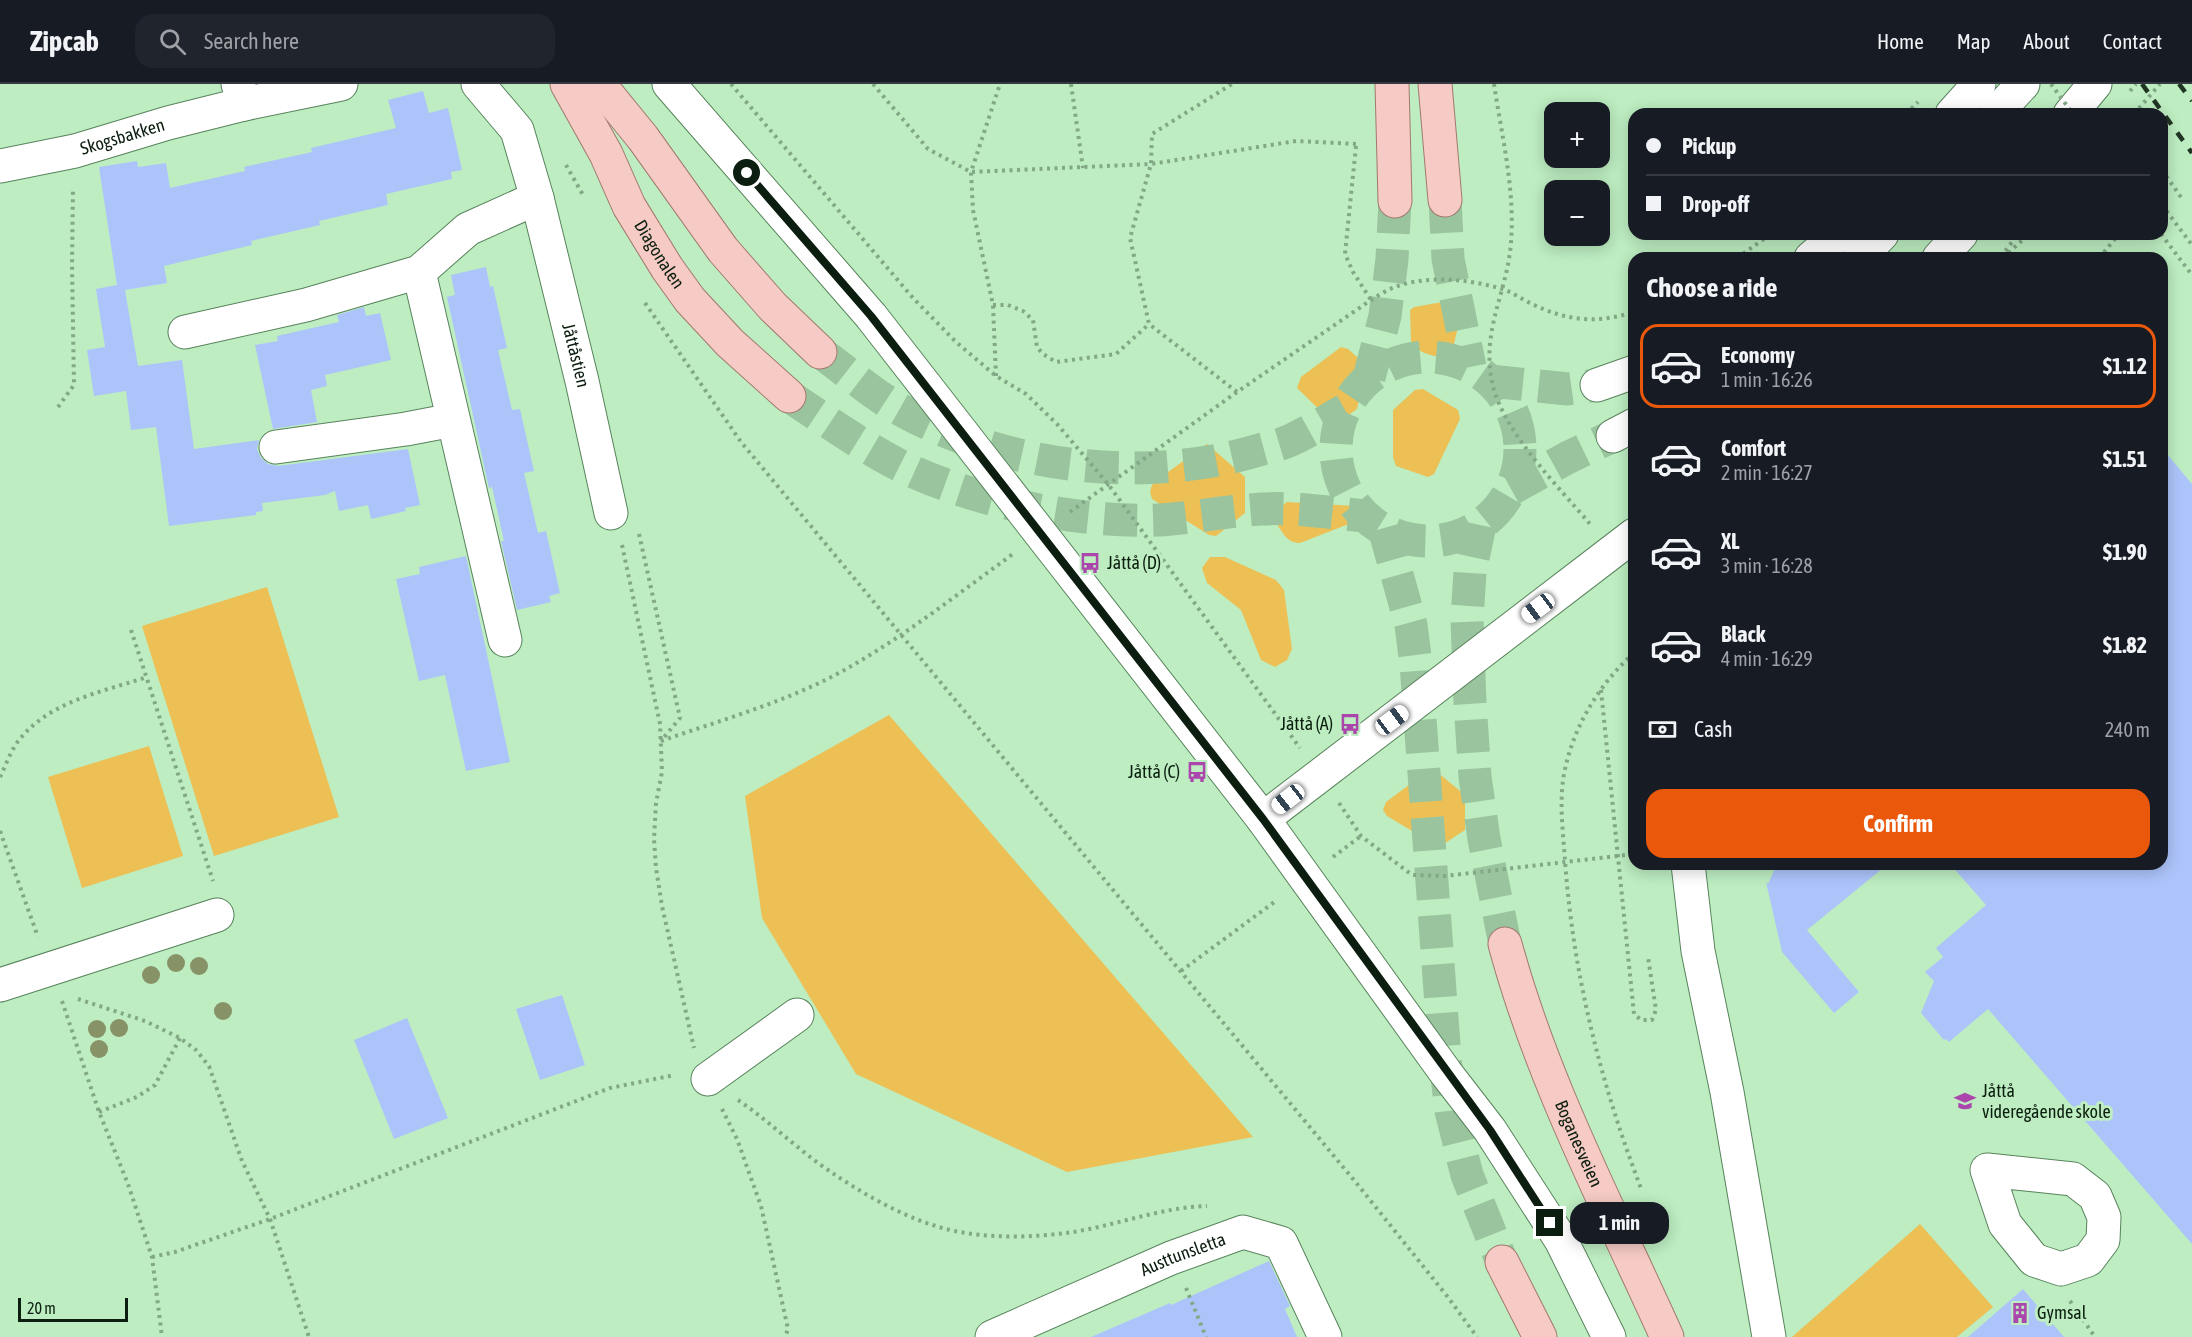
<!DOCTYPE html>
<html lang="en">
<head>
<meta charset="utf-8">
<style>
	body { margin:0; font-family:"Asap Condensed",sans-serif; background:#20242c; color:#f1f3f6; height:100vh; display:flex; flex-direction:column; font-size:22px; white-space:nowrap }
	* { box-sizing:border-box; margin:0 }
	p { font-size:20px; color:#9ea1a6 }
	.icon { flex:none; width:33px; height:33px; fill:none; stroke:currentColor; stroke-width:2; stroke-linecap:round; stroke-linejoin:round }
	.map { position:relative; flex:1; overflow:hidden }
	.drawer { position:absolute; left:1628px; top:168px; width:540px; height:618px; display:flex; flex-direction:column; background:#171b24; border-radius:18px; box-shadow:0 3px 15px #0003 }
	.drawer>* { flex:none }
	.guide { position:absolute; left:1628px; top:24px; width:540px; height:132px; border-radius:18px; box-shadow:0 3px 15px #0003; display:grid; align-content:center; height:132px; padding:0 18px; background:#171b24 }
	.buttons { position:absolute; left:1544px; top:18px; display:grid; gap:12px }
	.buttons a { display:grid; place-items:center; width:66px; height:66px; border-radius:12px; background:#171b24; box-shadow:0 3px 15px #0003; font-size:30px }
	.scale { position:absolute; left:18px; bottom:15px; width:110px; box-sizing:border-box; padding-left:6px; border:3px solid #0c1e0f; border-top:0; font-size:16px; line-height:21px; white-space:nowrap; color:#0c1e0f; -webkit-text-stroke:4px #bdedc1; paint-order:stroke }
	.end { position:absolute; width:27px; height:27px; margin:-14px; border:8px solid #0c1e0f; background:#fff; box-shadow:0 0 0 3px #fff }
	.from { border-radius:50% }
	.bubble { position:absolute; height:42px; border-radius:18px; background:#171b24; box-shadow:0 3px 15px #0003; font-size:20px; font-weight:700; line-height:42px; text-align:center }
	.car { position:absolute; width:18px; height:36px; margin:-18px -9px; border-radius:8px; box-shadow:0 0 4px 2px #0007; background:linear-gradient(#fff 24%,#345 0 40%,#fff 0 76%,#345 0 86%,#fff 0) }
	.guide b { display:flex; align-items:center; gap:21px; height:57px; font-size:22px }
	.guide b+b { border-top:2px solid #363941 }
	.guide i { width:15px; height:15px; background:#f1f3f6 }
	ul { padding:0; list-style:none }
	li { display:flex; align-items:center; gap:18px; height:84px; margin:0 12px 9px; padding:0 6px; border:3px solid transparent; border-radius:18px }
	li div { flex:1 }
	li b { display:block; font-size:22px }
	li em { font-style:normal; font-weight:700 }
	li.active { border-color:#ea580c }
	li>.icon { width:54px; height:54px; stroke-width:1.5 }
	h2 { padding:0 18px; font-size:27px; line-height:72px }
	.pay { display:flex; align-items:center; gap:15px; height:66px; padding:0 18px; font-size:22px }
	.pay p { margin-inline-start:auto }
	.button { display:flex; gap:12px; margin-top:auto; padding:12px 18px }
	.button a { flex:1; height:69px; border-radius:18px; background:#ea580c; color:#fff; font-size:24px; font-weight:700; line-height:69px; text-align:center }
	header { display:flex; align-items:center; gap:36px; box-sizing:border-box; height:84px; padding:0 30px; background:#171b24; border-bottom:2px solid #363941 }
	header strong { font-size:28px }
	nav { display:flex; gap:33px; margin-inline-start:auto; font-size:21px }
	.search { width:420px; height:54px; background:#20242c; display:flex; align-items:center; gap:15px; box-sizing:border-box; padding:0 21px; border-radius:18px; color:#9ea1a6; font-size:22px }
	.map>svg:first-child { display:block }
	.green { fill:#ecc055 }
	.building { fill:#adc4fb }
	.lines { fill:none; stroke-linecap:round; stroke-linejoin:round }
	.minor-tunnel { stroke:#9ac49d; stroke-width:33; stroke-dasharray:33 16; stroke-linecap:butt }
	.major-tunnel { stroke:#9ac49d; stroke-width:33; stroke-dasharray:33 16; stroke-linecap:butt }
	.minor-casing { stroke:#58835c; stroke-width:35 }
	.major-casing { stroke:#a2786d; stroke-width:35 }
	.path { stroke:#82a886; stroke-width:4; stroke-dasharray:3 4.5; stroke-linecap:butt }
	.minor { stroke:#fff; stroke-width:33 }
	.major { stroke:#f7cbc5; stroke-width:33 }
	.rail { stroke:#203523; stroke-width:4.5; stroke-dasharray:10 10; stroke-linecap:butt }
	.path-bridge { stroke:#82a886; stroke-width:4; stroke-dasharray:3 4.5; stroke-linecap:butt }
	.tree { fill:#879266 }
	.route { stroke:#0c1e0f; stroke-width:8 }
	.labels { text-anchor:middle; stroke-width:6; stroke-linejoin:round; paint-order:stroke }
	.street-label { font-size:18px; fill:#0c1e0f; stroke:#bdedc1 }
	.poi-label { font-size:18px; fill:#0c1e0f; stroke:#bdedc1; text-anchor:start }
</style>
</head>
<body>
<header>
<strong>Zipcab</strong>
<div class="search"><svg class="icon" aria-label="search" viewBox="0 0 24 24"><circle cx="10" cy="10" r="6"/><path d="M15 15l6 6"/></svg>Search here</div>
<nav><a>Home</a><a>Map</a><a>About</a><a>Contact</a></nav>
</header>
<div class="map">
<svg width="2192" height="1253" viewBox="0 0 2192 1253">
	<rect width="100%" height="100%" fill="#bdedc1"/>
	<!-- green -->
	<g class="green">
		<path d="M 1443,218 L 1448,221 L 1458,243 L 1451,272 L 1446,275 C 1434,271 1416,270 1411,257 L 1410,226 L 1414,223 Z"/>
		<path d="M 1341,263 L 1348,265 L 1365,280 L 1365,285 L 1357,325 L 1338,339 L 1331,337 L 1297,304 L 1301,293 Z"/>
		<path d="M 1423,305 L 1458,326 L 1460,335 L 1434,390 L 1428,393 L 1396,382 L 1393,373 L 1393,326 L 1415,306 Z"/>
		<path d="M 1207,360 L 1245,393 L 1245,429 L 1216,452 L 1209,451 L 1152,415 C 1149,406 1150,402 1157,396 Z"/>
		<path d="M 1287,418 L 1355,422 L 1359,436 L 1300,459 C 1287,459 1283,449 1276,439 L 1279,424 Z"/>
		<path d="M 1210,473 L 1225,473 L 1276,496 L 1284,506 L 1292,565 L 1287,576 L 1275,583 L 1261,576 L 1241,526 L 1207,499 L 1202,484 Z"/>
		<path d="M 267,503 L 339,733 L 214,772 L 142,542 Z"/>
		<path d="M 889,631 L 1253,1053 L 1067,1088 L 856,990 L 762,834 L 745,712 Z"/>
		<path d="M 149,662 L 183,772 L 82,804 L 48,693 Z"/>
		<path d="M 1432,684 L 1465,711 L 1465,746 L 1439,763 L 1387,732 L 1383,726 L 1386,718 Z"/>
		<path d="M 1920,1140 L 1993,1223 L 1957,1253 L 1792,1253 Z"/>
	</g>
	<!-- building -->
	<g class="building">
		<path d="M 423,7 L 429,29 L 448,24 L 462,86 L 451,88 L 452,95 L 386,110 L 388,121 L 319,137 L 320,141 L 251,157 L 252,161 L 164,182 L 167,199 L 125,206 L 138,282 L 182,276 L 194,365 L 259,356 L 257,365 L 261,374 L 268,380 L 278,382 L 408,365 L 420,421 L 405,424 L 406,427 L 371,435 L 368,421 L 339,427 L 335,407 L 325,411 L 262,419 L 263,427 L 256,428 L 256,431 L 169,442 L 156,343 L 131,346 L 126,307 L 94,312 L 87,266 L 105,263 L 96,205 L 117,201 L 99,83 L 137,77 L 138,83 L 166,79 L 170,104 L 245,87 L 244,83 L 312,68 L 311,64 L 396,44 L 388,16 Z"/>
		<path d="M 486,183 L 490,203 L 493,202 L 507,264 L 498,266 L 512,326 L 520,325 L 534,387 L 524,389 L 538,449 L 546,447 L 560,509 L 549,512 L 551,518 L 517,526 L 501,457 L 504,457 L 492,403 L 489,404 L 447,213 L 455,211 L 451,191 Z"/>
		<path d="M 364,223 L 366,232 L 380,229 L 391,276 L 325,291 L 327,302 L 311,306 L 317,338 L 273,345 L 255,261 L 278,257 L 277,252 L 339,238 L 337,231 Z"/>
		<path d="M 2162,364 L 2192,400 L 2192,1160 L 1988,925 L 1949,958 L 1946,955 L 1944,956 L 1921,929 L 1934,897 L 1925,888 L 1943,873 L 1936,864 L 1986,821 L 1950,780 L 2162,780 Z"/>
		<path d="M 466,472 L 510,678 L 466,687 L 445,591 L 419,597 L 396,495 L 420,490 L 419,483 Z"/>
		<path d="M 1777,780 L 1888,780 L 1807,846 L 1859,908 L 1834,929 L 1782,868 L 1766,798 L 1768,800 Z"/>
		<path d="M 562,911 L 585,981 L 540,996 L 516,925 Z"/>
		<path d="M 407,934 L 448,1034 L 394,1055 L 354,956 Z"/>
		<path d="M 1269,1177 L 1290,1222 L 1285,1225 L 1297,1253 L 1091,1253 L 1170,1219 L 1171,1221 Z"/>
		<path d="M 2023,1205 L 2064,1253 L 1968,1253 Z"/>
	</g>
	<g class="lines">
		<!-- minor-tunnel -->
		<g class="minor-tunnel">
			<path d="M 1490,297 L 1568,305 L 1597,301"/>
			<path d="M 1511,405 L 1567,374 L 1613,352"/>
		</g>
		<!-- major-tunnel -->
		<g class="major-tunnel">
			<path d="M 1445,116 L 1448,175 L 1470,283"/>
			<path d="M 820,268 C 842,284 863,302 886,317 C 992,383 1140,402 1259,366 C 1269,363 1280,361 1289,357 C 1309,348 1327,336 1345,326"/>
			<circle cx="1428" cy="365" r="92"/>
			<path d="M 1369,294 L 1385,232 L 1392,175 L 1395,117"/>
			<path d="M 789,312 C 825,336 859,360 897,380 C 970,417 1076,439 1158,436 C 1193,434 1227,427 1262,425 C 1296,423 1332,429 1366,432"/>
			<path d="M 1480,441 L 1470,488 L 1467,535 L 1470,619 L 1475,693 L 1484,755 L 1505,860"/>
			<path d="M 1384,444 L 1411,541 L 1416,580 L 1445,975 L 1451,1027 L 1467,1091 L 1502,1178"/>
		</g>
		<defs>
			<g id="minor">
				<path d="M 238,0 L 244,20 L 341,0"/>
				<path d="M 669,0 L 871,232 L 1263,735 L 1446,989 L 1490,1046 L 1561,1156 L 1609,1253"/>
				<path d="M 1952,30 L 1979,0"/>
				<path d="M 1995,30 L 2023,0"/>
				<path d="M 2070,30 L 2095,0"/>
				<path id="s1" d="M 0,82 L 75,67 L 168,39 L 244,20"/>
				<path id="s2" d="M 537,114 L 582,297 L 611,429"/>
				<path d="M 1811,174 L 1839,150"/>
				<path d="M 1859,174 L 1882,150"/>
				<path d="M 1939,174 L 1961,150"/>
				<path d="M 419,188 L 505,556"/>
				<path d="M 185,248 L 306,221 L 419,188 L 468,145 L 537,114 L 517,46 L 478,0"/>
				<path d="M 1597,301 L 1634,288"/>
				<path d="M 1613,352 L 1634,341"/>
				<path d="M 276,363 L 406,345 L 453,336"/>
				<path d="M 1263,735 L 1634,451"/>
				<path d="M 1688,780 L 1698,867 L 1727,1008 L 1769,1253"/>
				<path d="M 0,901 L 217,831"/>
				<path d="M 708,995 L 797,931"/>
				<path d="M 1987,1086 L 2073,1095 L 2095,1112 L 2104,1133 L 2103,1156 L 2088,1176 L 2061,1185 L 2034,1176 L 2005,1140 Z"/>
				<path id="s3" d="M 992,1253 L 1171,1174 L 1243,1148 L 1281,1159 L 1325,1253"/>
			</g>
			<g id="major">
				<path id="s4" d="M 567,0 L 606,70 L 629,122 L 667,184 L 690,216 L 730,259 L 789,312"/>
				<path d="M 599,0 L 643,54 L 723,166 L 773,223 L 820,268"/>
				<path d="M 1392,0 L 1395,117"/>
				<path d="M 1435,0 L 1445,116"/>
				<path id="s5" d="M 1505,860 C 1542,997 1609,1124 1667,1253"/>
				<path d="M 1502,1178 L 1540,1253"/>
			</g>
		</defs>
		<!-- minor casing -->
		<use href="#minor" class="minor-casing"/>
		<!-- major casing -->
		<use href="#major" class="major-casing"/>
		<!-- path -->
		<g class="path">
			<path d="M 731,0 L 913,214 L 956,258 L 996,292 L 1026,310 L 1057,340 L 1108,400 L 1300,664"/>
			<path d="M 873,0 L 928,65 L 971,88 L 1151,80 L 1152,50 L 1232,0"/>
			<path d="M 1071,0 L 1083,84"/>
			<path d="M 1494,0 C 1502,54 1517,113 1510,168 C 1504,214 1482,248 1492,298 C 1502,347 1558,402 1590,440"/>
			<path d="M 2130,7 L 2136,0"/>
			<path d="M 1906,30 L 1918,18"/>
			<path d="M 2134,30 L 2160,0"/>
			<path d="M 1356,62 L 1345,170 L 1353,188 L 1371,216"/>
			<path d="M 566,81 L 583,111"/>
			<path d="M 2162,86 L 2183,116"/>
			<path d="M 2162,121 L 2192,161"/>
			<path d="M 2161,150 L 2192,191"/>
			<path d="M 2001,173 L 2018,150"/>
			<path d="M 1737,174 L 1771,150"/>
			<path d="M 2003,174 L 2029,150"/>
			<path d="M 2099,174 L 2119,150"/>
			<path d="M 645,219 L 741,358 L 1358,1101 L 1447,1212 L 1477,1253"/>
			<path d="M 993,221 L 1008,221 L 1023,227 L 1033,236 L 1037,263 L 1043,270 L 1056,278 L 1116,270 L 1149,240"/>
			<path d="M 996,292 L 993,221 L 973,126 L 971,88 L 1000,0"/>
			<path d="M 1237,308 L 1149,240 L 1130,154 L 1151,80 L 1296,57 L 1356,60"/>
			<path d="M 58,323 L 74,301 L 72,181 L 73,104"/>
			<path d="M 1070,428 L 1237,308 L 1371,216 C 1379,211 1387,206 1395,203 C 1428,191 1466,195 1499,204 C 1511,207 1521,215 1532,220 C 1568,237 1595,240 1634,228"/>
			<path d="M 639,450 L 680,634 L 661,657"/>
			<path d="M 622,461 L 660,640 L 662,688 L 656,719 L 654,755 L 656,784 L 662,822 L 694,964"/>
			<path d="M 131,546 L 213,797"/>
			<path d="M 1634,569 C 1599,600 1573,643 1564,690 C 1559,718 1563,748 1565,776 C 1573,891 1601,1000 1642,1107"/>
			<path d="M 1601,606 L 1634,930 L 1641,936 L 1652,936 L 1656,926 L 1648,873"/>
			<path d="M 661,657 C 724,635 790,617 848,584 C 906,551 959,509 1013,470"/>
			<path d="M 0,693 C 6,681 11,666 19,656 C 50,617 102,608 147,593"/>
			<path d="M 1339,719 L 1361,752 L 1412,791 L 1445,792 L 1634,770"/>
			<path d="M 0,747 L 38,853"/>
			<path d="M 1333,773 L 1361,752"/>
			<path d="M 1181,887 L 1277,816"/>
			<path d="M 78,915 L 145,937 L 180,954 L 196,966 L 209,982 L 242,1077 L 270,1135 L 309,1253"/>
			<path d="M 62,917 L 99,1028 L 128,1100 L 152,1173 L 162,1253"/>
			<path d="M 738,1016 C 769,1037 796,1064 828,1086 C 863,1110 904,1134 946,1145 C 986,1155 1032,1154 1073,1148 C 1117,1141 1163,1123 1207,1122"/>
			<path d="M 722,1025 L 737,1055 L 761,1122 L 788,1245 L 785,1253"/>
			<path d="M 99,1028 L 137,1013 L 155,1001 L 180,954"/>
			<path d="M 152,1173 L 175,1168 L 270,1135 L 610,1004 L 675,991"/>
			<path d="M 1186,1204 L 1206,1253"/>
			<path d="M 2070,1217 L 2095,1253"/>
		</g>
		<!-- minor -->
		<use href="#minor" class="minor"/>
		<!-- major -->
		<use href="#major" class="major"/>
		<!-- rail -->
		<g class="rail">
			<path d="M 2142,0 L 2192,69"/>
			<path d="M 2179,0 L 2192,17"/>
		</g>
		<!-- path-bridge -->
		<path class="path-bridge" d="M 2051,0 L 2073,30"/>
	</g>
	<!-- trees -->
	<g class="tree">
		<circle cx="176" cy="879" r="9"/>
		<circle cx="199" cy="882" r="9"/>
		<circle cx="151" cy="891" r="9"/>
		<circle cx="223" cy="927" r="9"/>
		<circle cx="119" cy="944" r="9"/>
		<circle cx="97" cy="945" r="9"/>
		<circle cx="99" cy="965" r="9"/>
	</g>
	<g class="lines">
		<!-- route -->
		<path class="route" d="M 747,89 L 871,232 L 1263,735 L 1490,1046 L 1550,1139"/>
	</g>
	<!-- icons -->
	<defs>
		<symbol id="bus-bare" viewBox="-9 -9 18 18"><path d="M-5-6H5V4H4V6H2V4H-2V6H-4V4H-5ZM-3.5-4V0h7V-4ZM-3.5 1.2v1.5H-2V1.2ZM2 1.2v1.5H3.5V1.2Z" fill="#aa46ac" stroke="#bdedc1" stroke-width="2.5" paint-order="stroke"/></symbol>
		<symbol id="school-bare" viewBox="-9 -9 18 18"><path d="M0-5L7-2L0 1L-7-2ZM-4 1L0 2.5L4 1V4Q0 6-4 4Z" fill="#aa46ac" stroke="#bdedc1" stroke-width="2.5" paint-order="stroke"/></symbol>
		<symbol id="building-bare" viewBox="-9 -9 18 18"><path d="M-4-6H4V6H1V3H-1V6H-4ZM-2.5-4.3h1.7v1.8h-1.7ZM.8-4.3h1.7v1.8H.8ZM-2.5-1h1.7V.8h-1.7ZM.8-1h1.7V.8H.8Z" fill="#aa46ac" stroke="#bdedc1" stroke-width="2.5" paint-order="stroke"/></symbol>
	</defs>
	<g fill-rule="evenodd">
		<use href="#bus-bare" x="1075" y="464" width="30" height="30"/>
		<use href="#bus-bare" x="1335" y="625" width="30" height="30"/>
		<use href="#bus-bare" x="1182" y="673" width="30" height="30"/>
		<use href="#school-bare" x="1950" y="1002" width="30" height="30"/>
		<use href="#building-bare" x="2005" y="1214" width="30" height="30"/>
	</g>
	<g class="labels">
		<!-- street labels -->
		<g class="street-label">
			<text dy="6" stroke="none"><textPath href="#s1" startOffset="126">Skogsbakken</textPath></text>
			<text dy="6" stroke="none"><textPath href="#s4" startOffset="194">Diagonalen</textPath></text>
			<text dy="6" stroke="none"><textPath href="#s2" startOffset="162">Jåttåstien</textPath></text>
			<text dy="6" stroke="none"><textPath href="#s5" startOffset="213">Boganesveien</textPath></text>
			<text dy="6" stroke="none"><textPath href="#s3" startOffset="208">Austtunsletta</textPath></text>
		</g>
		<!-- poi labels -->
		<g class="poi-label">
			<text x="1107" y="485">Jåttå (D)</text>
			<text x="1333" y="646" text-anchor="end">Jåttå (A)</text>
			<text x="1180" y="694" text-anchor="end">Jåttå (C)</text>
			<text x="1982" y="1013">Jåttå<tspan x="1982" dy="21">videregående skole</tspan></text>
			<text x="2037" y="1235">Gymsal</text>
		</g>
	</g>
</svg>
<div class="buttons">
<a>+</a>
<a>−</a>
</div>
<div class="scale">20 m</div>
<i class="end from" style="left:747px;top:89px"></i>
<i class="end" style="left:1550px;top:1139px"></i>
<div class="bubble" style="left:1570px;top:1118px;width:99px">1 min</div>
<i class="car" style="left:1538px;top:524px;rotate:233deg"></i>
<i class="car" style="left:1392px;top:636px;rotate:53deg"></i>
<i class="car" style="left:1288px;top:715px;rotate:232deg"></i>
<div class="guide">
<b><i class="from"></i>Pickup</b>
<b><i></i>Drop-off</b>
</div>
<section class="drawer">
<h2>Choose a ride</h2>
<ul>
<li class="active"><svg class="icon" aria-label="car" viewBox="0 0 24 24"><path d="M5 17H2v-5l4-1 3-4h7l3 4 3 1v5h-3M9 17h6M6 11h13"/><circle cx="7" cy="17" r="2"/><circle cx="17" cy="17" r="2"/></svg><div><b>Economy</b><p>1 min · 16:26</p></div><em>$1.12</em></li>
<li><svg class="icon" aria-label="car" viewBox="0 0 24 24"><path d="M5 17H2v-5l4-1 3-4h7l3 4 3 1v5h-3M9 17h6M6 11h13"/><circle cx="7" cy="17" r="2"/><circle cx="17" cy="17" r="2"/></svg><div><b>Comfort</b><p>2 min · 16:27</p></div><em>$1.51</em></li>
<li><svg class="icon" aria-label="car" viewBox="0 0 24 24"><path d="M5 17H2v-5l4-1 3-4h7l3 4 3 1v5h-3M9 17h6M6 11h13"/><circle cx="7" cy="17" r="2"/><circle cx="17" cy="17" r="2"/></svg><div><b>XL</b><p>3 min · 16:28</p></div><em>$1.90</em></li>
<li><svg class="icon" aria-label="car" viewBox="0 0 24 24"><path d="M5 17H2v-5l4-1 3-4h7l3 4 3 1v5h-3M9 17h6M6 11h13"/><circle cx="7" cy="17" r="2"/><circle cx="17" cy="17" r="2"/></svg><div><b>Black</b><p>4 min · 16:29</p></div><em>$1.82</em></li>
</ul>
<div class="pay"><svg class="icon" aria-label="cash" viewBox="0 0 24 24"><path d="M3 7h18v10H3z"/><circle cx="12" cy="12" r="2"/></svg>Cash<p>240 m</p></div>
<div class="button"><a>Confirm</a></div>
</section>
</div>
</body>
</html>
